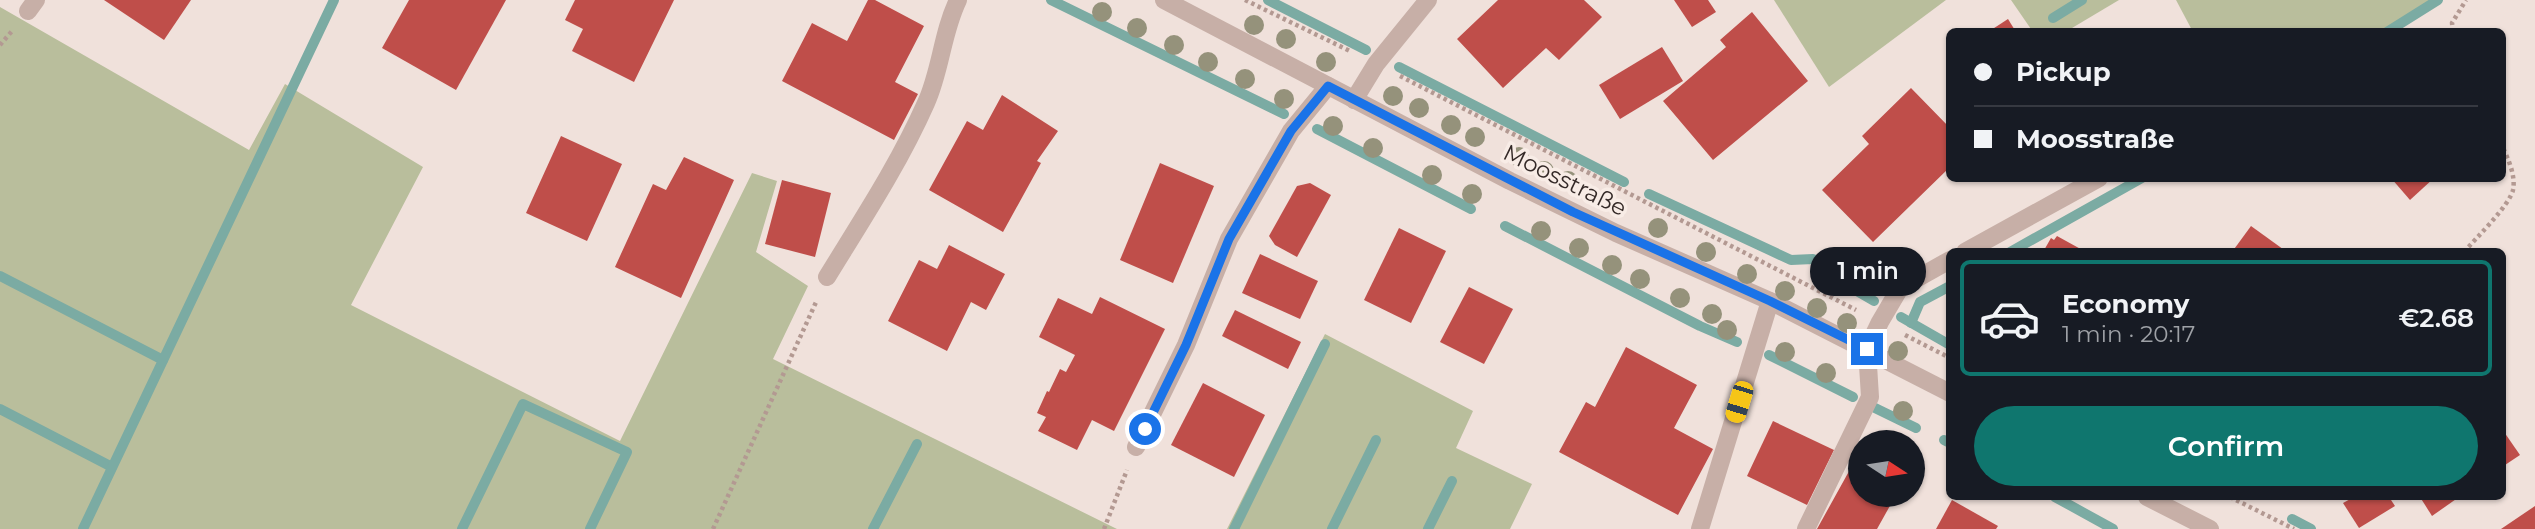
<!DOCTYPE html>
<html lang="en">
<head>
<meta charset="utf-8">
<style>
	body { margin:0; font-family:Montserrat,sans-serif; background:#20242c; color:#f1f3f6; height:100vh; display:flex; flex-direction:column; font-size:26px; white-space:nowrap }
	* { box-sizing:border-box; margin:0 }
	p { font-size:23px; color:#9ea1a6 }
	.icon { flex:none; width:38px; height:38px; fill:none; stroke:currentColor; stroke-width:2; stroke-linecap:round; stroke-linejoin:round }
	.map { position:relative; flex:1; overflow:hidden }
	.panel { position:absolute; left:1946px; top:248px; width:560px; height:252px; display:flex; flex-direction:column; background:#171b24; border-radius:10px; box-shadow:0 2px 5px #0004 }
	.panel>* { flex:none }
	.top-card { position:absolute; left:1946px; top:28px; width:560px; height:154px; border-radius:10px; box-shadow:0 2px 5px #0004; display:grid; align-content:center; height:154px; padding:0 28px; background:#171b24 }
	.needle { width:46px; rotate:102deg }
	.controls { position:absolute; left:1848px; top:430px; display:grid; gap:14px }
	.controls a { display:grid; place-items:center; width:77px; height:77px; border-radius:50%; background:#171b24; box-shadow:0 2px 5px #0004; font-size:35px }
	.end { position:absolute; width:32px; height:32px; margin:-16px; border:9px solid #1a73e8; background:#fff; box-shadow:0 0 0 4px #fff }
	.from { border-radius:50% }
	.bubble { position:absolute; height:49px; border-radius:24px; background:#171b24; box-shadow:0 2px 5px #0004; font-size:23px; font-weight:600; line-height:49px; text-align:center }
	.car { position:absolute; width:21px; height:42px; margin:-21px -10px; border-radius:9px; box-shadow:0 0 5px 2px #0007; background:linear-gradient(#f5c518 24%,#345 0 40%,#f5c518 0 76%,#345 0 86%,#f5c518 0) }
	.top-card b { display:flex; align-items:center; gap:24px; height:66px; font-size:26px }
	.top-card b+b { border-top:2px solid #363941 }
	.top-card i { width:18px; height:18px; background:#f1f3f6 }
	ul { padding:12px 0 0; list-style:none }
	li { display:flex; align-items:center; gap:21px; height:116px; margin:0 14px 10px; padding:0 14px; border:4px solid #363941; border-radius:10px }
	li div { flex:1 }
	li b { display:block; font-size:26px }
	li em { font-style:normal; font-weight:600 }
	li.active { border-color:#0f766e }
	li>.icon { width:63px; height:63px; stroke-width:1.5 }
	.cta { display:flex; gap:14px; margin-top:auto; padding:14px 28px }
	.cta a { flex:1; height:80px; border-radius:42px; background:#0f766e; color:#fff; font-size:28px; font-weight:600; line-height:80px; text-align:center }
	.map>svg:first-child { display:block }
	.green { fill:#b9be9c }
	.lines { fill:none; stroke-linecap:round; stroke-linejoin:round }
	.stream { stroke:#7baba3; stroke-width:10 }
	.building { fill:#bf4e4a }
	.path { stroke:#b39992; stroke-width:4.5; stroke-dasharray:3.5 3.5; stroke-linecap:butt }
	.minor { stroke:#c7afa7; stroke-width:18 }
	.tree { fill:#95927b }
	.route { stroke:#1a73e8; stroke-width:9 }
	.labels { text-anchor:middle; stroke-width:7; stroke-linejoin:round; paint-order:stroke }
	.street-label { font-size:23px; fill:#342927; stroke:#f8ece6 }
</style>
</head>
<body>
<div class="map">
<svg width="2535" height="529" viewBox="0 0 2535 529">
	<rect width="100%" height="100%" fill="#f0e1db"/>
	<!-- green -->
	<g class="green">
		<path d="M 1774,0 L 1946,0 L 1829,87 Z"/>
		<path d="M 2011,0 L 2119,0 L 2067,31 L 2033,32 Z"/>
		<path d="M 2176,0 L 2438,0 L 2387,31 L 2193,32 Z"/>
		<path d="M 0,7 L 249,150 L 285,84 L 423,167 L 351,305 L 620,441 L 752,173 L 777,181 L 756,252 L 808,286 L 773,359 L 1117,529 L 0,529 Z"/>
		<path d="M 1325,334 L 1473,411 L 1456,448 L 1532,484 L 1510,529 L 1227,529 Z"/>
	</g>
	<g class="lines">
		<!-- stream -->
		<g class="stream">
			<path d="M 1051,0 L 1284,114"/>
			<path d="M 1268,0 L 1366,50"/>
			<path d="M 2053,18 L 2082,0"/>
			<path d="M 2387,32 L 2438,0"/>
			<path d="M 1399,67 L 1624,182"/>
			<path d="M 1317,129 L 1471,209"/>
			<path d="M 1649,194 L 1791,260 L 1813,259 L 1831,267 L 1843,283 L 1874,301"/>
			<path d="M 1505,226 L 1700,326 L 1737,342"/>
			<path d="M 2010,252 L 2142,178"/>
			<path d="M 0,276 L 163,360"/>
			<path d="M 1901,317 L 1950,345"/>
			<path d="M 1911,323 L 1920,302 L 1950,286"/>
			<path d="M 1769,355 L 1853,397"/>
			<path d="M 1875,408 L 1916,428"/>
			<path d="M 0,409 L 112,467"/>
			<path d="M 1944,440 L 1950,443"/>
			<path d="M 2055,497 L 2113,529"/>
			<path d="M 2292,519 L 2311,529"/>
			<path d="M 83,529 L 334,0"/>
			<path d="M 462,529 L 523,404 L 627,452 L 590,529"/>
			<path d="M 873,529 L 917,444"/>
			<path d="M 1234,529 L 1325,344"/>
			<path d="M 1332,529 L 1376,440"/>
			<path d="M 1428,529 L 1452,481"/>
		</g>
	</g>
	<!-- building -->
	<g class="building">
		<path d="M 104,0 L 191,0 L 164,40 Z"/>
		<path d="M 409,0 L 506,0 L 456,90 L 382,48 Z"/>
		<path d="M 575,0 L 674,0 L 634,82 L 572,51 L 583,29 L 565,20 Z"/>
		<path d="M 868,0 L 875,0 L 924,26 L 895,82 L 918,94 L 894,140 L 782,81 L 812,23 L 847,41 Z"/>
		<path d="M 1498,0 L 1584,0 L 1602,17 L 1559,60 L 1546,48 L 1503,88 L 1457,39 Z"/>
		<path d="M 1674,0 L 1708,0 L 1716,12 L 1692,27 Z"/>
		<path d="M 1752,12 L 1808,81 L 1713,160 L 1663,101 L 1726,47 L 1720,40 Z"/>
		<path d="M 2008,19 L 2016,32 L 1988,32 Z"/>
		<path d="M 1662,47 L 1683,81 L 1620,119 L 1599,85 Z"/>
		<path d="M 1911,88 L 1950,128 L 1950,167 L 1873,242 L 1822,190 L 1869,144 L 1862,136 Z"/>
		<path d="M 1002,95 L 1058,131 L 1037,161 L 1041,163 L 1003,232 L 929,190 L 967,121 L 983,130 Z"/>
		<path d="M 561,136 L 622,164 L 587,241 L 526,213 Z"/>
		<path d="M 684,157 L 734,180 L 681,298 L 615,267 L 653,184 L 666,190 Z"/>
		<path d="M 1160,163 L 1214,186 L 1173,283 L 1120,260 Z"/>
		<path d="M 2391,178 L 2434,178 L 2410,200 Z"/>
		<path d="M 782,180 L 831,193 L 815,257 L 765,244 Z"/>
		<path d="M 1310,183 L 1331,195 L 1297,257 L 1275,245 L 1269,236 L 1297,186 Z"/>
		<path d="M 2251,226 L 2287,252 L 2232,252 Z"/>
		<path d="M 1399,228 L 1446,251 L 1411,323 L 1364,300 Z"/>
		<path d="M 2057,236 L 2086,252 L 2043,252 L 2051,238 L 2054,240 Z"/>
		<path d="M 949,245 L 1005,274 L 986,310 L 971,302 L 947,351 L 888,321 L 919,260 L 937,269 Z"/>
		<path d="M 1260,254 L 1318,281 L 1300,319 L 1242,293 Z"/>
		<path d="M 1469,287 L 1513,309 L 1484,364 L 1440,342 Z"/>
		<path d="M 1100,297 L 1165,329 L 1114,431 L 1092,420 L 1077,450 L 1038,431 L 1046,417 L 1037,413 L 1047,391 L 1049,392 L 1060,369 L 1066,372 L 1075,355 L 1039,337 L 1058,298 L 1092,314 Z"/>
		<path d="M 1235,310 L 1301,342 L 1288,369 L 1222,336 Z"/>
		<path d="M 1626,347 L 1697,385 L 1674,428 L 1713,449 L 1678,515 L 1559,452 L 1586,402 L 1595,407 Z"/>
		<path d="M 1203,383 L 1265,415 L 1234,477 L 1171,445 Z"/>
		<path d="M 1773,421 L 1834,450 L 1807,505 L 1747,476 Z"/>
		<path d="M 2502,429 L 2520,455 L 2502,467 Z"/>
		<path d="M 1858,455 L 1860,457 L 1860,495 L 1896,495 L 1877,529 L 1817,529 Z"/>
		<path d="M 2354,497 L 2389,497 L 2395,506 L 2359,528 L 2343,503 Z"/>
		<path d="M 2420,497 L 2459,497 L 2432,516 Z"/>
		<path d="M 1952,500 L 1998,526 L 1996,529 L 1936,529 Z"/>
		<path d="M 2535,506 L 2535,529 L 2501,529 Z"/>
	</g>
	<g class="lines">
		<!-- path -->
		<g class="path">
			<path d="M 1245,0 L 1352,52"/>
			<path d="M 2453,32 L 2452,23 L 2466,0"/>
			<path d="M 0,45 L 12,31"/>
			<path d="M 1400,76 L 1856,310"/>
			<path d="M 2464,252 C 2476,238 2509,206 2513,190 C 2516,176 2508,158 2502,146"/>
			<path d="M 1905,335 L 1950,358"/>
			<path d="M 2230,497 L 2294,529"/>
			<path d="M 713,529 L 817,300"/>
			<path d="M 1104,529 L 1127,470"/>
		</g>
		<!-- minor -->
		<g class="minor">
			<path d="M 1164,0 L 1510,181 L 1616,233 L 1770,301 L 1950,393"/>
			<path d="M 28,11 L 36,0"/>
			<path d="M 1354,100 L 1376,64 L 1428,0"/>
			<path d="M 1965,252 L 2099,178"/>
			<path d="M 827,277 C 862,220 899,164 926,103 C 941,70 942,33 958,0"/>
			<path d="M 1136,447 L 1186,345 L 1229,239 L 1291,131 L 1328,86"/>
			<path d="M 2147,497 L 2210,529"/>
			<path d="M 1700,529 L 1770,301"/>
			<path d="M 1806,529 L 1870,397 L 1867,349 L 1880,322 L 1900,288 L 1950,260"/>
		</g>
	</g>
	<!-- trees -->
	<g class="tree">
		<circle cx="1102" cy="12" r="10"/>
		<circle cx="1254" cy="25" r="10"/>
		<circle cx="1137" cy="28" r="10"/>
		<circle cx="1286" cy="39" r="10"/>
		<circle cx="1174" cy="45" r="10"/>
		<circle cx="1208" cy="62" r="10"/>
		<circle cx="1326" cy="62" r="10"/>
		<circle cx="1245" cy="79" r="10"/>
		<circle cx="1393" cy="96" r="10"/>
		<circle cx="1284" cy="99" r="10"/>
		<circle cx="1419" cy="108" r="10"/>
		<circle cx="1451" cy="125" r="10"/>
		<circle cx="1333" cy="126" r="10"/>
		<circle cx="1475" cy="137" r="10"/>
		<circle cx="1373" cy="148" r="10"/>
		<circle cx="1519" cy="157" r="10"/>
		<circle cx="1544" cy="171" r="10"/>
		<circle cx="1432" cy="175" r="10"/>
		<circle cx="1568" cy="181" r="10"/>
		<circle cx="1472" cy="194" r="10"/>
		<circle cx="1658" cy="228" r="10"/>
		<circle cx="1541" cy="231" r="10"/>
		<circle cx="1579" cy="248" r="10"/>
		<circle cx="1706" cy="252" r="10"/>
		<circle cx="1612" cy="265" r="10"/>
		<circle cx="1747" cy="274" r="10"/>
		<circle cx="1640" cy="279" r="10"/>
		<circle cx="1785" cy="291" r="10"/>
		<circle cx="1680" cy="298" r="10"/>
		<circle cx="1817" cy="308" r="10"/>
		<circle cx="1712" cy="314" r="10"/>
		<circle cx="1847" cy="323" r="10"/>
		<circle cx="1727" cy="330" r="10"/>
		<circle cx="1898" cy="351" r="10"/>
		<circle cx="1785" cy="352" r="10"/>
		<circle cx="1826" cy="373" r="10"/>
		<circle cx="1903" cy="411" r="10"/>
	</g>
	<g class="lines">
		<!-- route -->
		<path class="route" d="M 1145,429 L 1186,345 L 1229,239 L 1291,131 L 1328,86 L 1573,212 L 1770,301 L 1867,349"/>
	</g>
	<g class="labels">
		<!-- street labels -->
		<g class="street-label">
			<text transform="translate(1565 180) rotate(26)" y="8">Moosstraße</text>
		</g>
	</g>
</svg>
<div class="controls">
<a><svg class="needle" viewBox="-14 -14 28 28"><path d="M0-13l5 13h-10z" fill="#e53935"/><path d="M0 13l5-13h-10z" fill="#9ea1a6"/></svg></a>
</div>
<i class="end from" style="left:1145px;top:429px"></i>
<i class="end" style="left:1867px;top:349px"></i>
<div class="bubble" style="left:1810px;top:247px;width:116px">1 min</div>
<i class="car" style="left:1739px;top:402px;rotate:197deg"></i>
<div class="top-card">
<b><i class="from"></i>Pickup</b>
<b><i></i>Moosstraße</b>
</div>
<section class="panel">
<ul>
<li class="active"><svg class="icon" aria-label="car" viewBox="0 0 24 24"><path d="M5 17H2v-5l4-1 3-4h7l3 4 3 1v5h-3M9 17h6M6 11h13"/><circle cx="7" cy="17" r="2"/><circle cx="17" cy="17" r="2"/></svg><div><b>Economy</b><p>1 min · 20:17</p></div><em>€2.68</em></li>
</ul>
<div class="cta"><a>Confirm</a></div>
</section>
</div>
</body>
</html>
